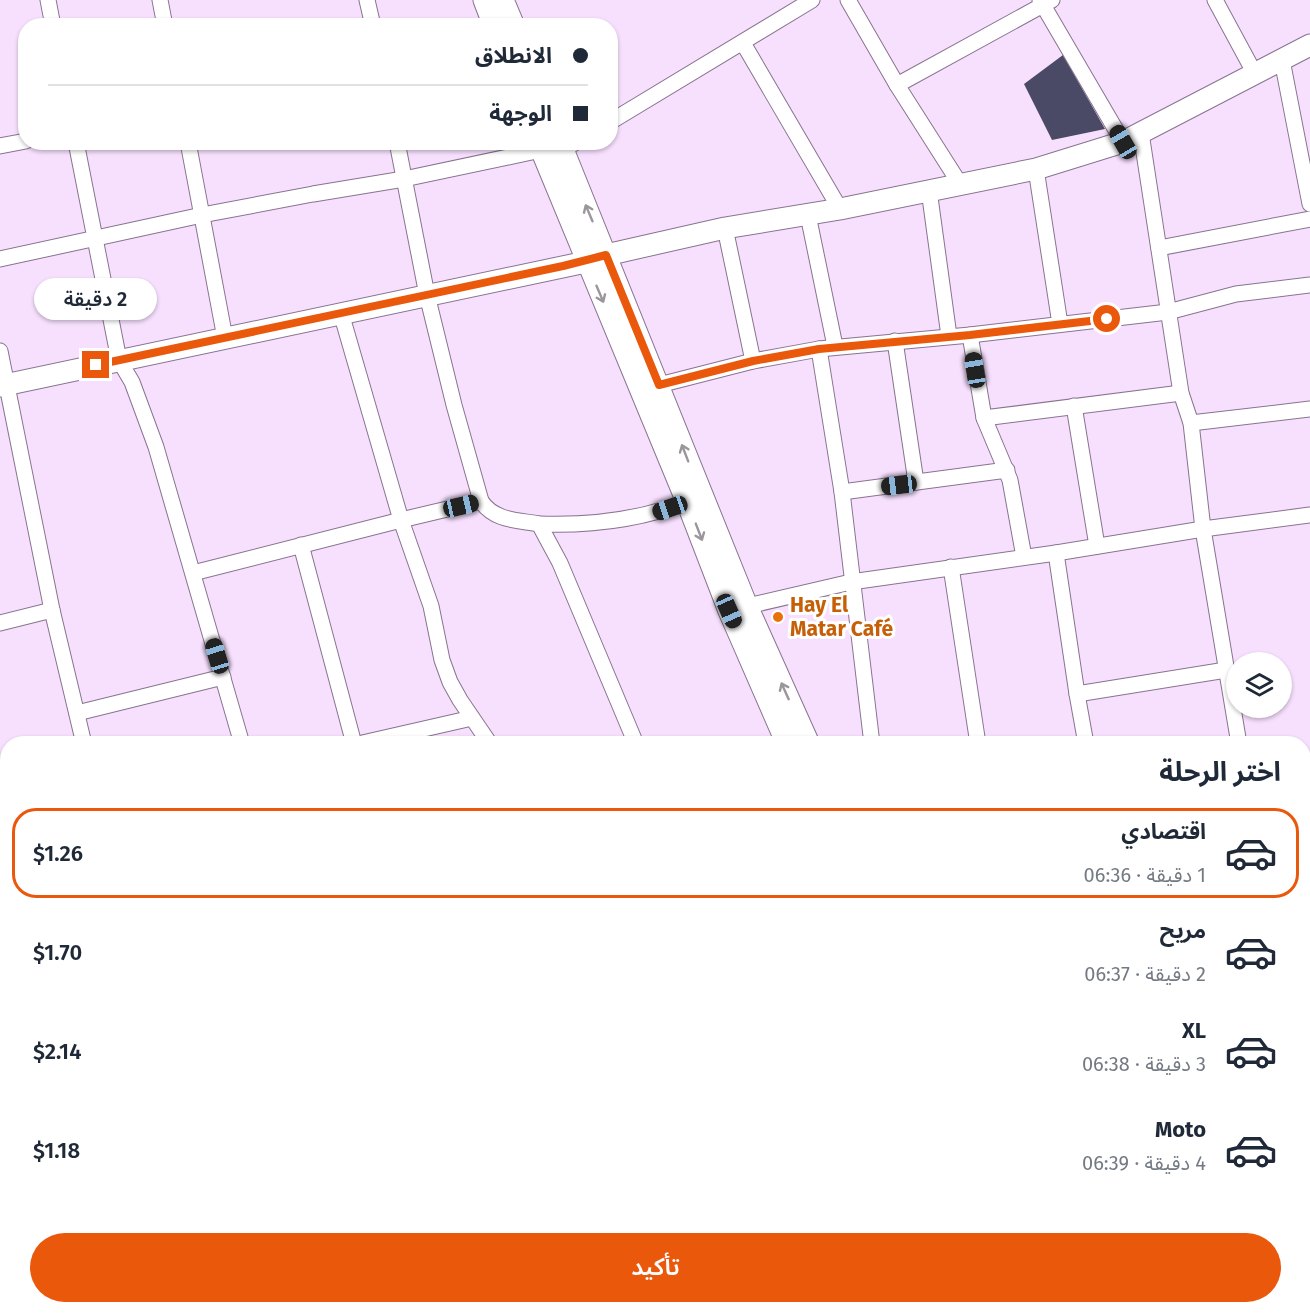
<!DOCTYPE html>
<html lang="ar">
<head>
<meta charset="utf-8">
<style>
	body { margin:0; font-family:"Fira Sans","Noto Sans Arabic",sans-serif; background:#f2f2f3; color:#1f2937; direction:rtl; height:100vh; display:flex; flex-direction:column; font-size:22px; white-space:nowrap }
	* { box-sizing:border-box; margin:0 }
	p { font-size:20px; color:#747a83 }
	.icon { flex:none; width:33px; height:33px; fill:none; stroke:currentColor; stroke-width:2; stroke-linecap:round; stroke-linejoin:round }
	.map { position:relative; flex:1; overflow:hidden; direction:ltr }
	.details { position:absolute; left:0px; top:736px; width:1311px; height:578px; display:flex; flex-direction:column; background:#fff; border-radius:24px 24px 0 0; box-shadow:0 2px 4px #0004; direction:rtl }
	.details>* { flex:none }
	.top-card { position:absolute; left:18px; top:18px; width:600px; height:132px; border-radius:24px; box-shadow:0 2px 4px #0004; direction:rtl; display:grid; align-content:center; height:132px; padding:0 30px; background:#fff }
	.controls { position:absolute; left:1226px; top:652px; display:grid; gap:12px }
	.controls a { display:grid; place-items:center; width:66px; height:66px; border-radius:50%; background:#fff; box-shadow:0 2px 4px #0004; font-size:30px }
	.end { position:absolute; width:27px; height:27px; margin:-14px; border:8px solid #ea580c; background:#fff; box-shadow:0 0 0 3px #fff }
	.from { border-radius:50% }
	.bubble { position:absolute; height:42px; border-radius:21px; background:#fff; box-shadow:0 2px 4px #0004; font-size:20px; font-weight:600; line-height:42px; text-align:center; direction:rtl }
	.car { position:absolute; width:18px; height:36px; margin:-18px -9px; border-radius:8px; box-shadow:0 0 4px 2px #0007; background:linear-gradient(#222 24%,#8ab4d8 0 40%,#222 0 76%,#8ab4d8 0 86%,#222 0) }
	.top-card b { display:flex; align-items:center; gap:21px; height:57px; font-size:22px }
	.top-card b+b { border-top:2px solid #e0e1e3 }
	.top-card i { width:15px; height:15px; background:#1f2937 }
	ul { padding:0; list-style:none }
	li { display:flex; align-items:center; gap:18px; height:90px; margin:0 12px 9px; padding:0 18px; border:3px solid transparent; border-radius:24px }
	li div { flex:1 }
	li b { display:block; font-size:22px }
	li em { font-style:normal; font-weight:600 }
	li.selected { border-color:#ea580c }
	li>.icon { width:54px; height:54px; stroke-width:1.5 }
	h2 { padding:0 30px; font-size:27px; line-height:72px }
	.action { display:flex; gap:12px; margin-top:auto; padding:12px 30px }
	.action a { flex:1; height:69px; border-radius:36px; background:#ea580c; color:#fff; font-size:24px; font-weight:600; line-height:69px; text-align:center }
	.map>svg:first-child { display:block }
	.green { fill:#cbdeac }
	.building { fill:#4b4a66 }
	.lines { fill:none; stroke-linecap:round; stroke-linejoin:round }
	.street-casing { stroke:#88748f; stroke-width:17 }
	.secondary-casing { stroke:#88748f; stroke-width:23 }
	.street { stroke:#fff; stroke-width:15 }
	.secondary { stroke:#fff; stroke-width:21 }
	.oneway { stroke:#9a969b }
	.route { stroke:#ea580c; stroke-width:8 }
	.food-dot { fill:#e8710a; stroke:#fff; stroke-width:2 }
	.labels { text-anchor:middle; stroke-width:6; stroke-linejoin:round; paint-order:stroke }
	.food-label { font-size:21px; font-weight:bold; fill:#c56008; stroke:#fff; text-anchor:start }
</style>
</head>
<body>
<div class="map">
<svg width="1310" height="1313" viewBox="0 0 1310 1313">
	<rect width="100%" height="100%" fill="#f7e0fe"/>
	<!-- green -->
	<path class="green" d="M 627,1307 L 627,1306 L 661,1307 L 648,1313 L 628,1313 Z"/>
	<!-- building -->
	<path class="building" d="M 1063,55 L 1105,129 L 1052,140 L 1024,84 Z"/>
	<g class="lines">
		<defs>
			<g id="street">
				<path d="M 48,0 L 53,26"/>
				<path d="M 160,0 L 165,26"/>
				<path d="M 367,0 L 373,26"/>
				<path d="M 848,0 L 897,85 L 960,184"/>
				<path d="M 1040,0 L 1123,142"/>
				<path d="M 1215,0 L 1255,74"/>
				<path d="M 743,43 L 840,209"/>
				<path d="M 1282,60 L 1310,204"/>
				<path d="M 897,85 L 1052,0"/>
				<path d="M 610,122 L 812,0"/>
				<path d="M 1141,133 L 1181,393 L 1191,423 L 1203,529 L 1239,744"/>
				<path d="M 76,142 L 119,360 L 132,382 L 156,447 L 242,744"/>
				<path d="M 188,142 L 225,338"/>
				<path d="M 397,142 L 427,295 L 454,405 L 481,501 C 494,521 518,520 539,524 L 560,563 L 636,744"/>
				<path d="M 0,146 L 26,141"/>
				<path d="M 563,150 L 576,142"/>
				<path d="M 1036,169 L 1060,324"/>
				<path d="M 929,190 L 949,336"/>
				<path d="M 808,215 L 835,346"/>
				<path d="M 725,228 L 753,361"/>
				<path d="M 1159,248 L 1310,219"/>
				<path d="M 0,259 L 202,215 L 313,194 L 404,179 L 541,150"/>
				<path d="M 341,313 L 401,520 L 431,606 L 442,660 L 450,682 L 460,700 L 490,744"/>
				<path d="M 970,335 L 984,418 L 1010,480 L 1024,557"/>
				<path d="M 895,341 L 916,482"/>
				<path d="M 819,349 L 842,492 L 872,744"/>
				<path d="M 0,351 L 52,610 L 84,744"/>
				<path d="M 650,390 L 659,385 L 753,361 L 819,349 L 970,335 L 1168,312 L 1236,294 L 1310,285"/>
				<path d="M 1074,406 L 1097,546"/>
				<path d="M 984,418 L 1181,393"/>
				<path d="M 1191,423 L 1310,409"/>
				<path d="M 842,492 L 1007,470"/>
				<path d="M 539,524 C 592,526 645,519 694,499"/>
				<path d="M 301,545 L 354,744"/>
				<path d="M 1056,553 L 1077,694 L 1086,744"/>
				<path d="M 951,567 L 978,744"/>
				<path d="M 193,573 L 401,520 L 481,501"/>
				<path d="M 739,608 L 851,582 L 1056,553 L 1203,529 L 1310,515"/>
				<path d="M 0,623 L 52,610"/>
				<path d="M 1077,694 L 1226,670"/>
				<path d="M 77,713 L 223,677"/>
				<path d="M 358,744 L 472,718"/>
				<path d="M 1304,773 L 1310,772"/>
				<path d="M 0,826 L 8,824"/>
				<path d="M 1304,885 L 1310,884"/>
				<path d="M 0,938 L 8,937"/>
				<path d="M 1304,1002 L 1310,1001"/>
				<path d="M 1304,1108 L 1310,1143"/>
				<path d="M 0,1155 L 8,1153"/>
				<path d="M 1304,1247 L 1310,1247"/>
				<path d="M 193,1306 L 195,1313"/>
				<path d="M 372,1306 L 374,1313"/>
				<path d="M 460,1306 L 461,1313"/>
				<path d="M 618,1306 L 619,1313"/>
				<path d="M 727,1306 L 730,1313"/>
				<path d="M 870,1306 L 873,1313"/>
				<path d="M 258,1313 L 283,1306"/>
				<path d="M 675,1313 L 688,1306"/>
			</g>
			<g id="secondary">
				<path d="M 484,0 L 494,26"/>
				<path d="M 503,0 L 514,26"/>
				<path d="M 538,142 L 687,502 L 729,611 L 787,744"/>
				<path d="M 560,142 L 747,606 L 809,744"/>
				<path d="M 0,386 L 586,262 L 606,255 L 725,228 L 840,209 L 1036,169 L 1123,142 L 1310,45"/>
				<path d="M 1018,1306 L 1020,1313"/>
				<path d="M 1044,1306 L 1047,1313"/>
			</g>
		</defs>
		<!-- street casing -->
		<use href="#street" class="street-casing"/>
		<!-- secondary casing -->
		<use href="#secondary" class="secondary-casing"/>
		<!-- street -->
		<use href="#street" class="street"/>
		<!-- secondary -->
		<use href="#secondary" class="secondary"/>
	</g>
	<!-- one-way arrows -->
	<defs><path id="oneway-shaft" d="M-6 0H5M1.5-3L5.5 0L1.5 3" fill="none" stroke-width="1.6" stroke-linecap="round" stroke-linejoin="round" transform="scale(1.5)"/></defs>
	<g class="oneway">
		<use href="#oneway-shaft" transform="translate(589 213) rotate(-113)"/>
		<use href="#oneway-shaft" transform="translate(600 294) rotate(67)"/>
		<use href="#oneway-shaft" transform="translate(685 453) rotate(-111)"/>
		<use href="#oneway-shaft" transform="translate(699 532) rotate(69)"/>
		<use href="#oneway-shaft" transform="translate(785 691) rotate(-114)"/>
	</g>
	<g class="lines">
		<!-- route -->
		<path class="route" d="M 96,365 L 563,266 L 606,255 L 659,385 L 753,361 L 819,349 L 970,335 L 1107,319"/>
	</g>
	<!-- markers -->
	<circle class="food-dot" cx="778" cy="617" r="6"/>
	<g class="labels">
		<!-- food labels -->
		<g class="food-label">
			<text x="790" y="612">Hay El<tspan x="790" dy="24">Matar Café</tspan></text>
		</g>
	</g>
</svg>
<div class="controls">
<a><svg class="icon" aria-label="layers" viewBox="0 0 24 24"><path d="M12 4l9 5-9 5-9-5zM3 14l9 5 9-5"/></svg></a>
</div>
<i class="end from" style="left:1107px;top:319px"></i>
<i class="end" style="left:96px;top:365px"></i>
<div class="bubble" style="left:34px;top:278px;width:123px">2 دقيقة</div>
<i class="car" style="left:1123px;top:142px;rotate:330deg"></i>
<i class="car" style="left:975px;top:370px;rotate:351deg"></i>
<i class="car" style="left:899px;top:485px;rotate:263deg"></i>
<i class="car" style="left:461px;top:506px;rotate:77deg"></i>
<i class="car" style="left:670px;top:508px;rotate:251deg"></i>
<i class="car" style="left:729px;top:611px;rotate:156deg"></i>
<i class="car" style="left:217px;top:656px;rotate:343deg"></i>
<div class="top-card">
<b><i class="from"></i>الانطلاق</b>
<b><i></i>الوجهة</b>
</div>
<section class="details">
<h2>اختر الرحلة</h2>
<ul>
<li class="selected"><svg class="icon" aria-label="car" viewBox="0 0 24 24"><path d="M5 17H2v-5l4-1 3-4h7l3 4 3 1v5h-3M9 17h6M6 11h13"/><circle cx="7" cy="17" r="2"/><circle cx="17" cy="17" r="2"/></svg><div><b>اقتصادي</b><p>1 دقيقة · 06:36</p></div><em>$1.26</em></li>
<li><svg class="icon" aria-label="car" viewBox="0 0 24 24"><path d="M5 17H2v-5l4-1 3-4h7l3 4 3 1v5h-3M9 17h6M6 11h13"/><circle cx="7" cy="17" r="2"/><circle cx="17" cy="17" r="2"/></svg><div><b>مريح</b><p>2 دقيقة · 06:37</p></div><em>$1.70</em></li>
<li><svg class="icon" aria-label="car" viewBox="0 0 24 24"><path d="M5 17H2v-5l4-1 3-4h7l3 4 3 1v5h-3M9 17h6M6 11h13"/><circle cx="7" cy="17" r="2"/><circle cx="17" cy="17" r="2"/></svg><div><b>XL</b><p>3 دقيقة · 06:38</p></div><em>$2.14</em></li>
<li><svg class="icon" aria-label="car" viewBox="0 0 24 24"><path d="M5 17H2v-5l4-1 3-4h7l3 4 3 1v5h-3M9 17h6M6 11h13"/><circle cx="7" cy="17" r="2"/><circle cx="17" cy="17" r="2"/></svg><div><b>Moto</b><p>4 دقيقة · 06:39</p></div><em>$1.18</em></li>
</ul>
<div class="action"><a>تأكيد</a></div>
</section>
</div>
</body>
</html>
